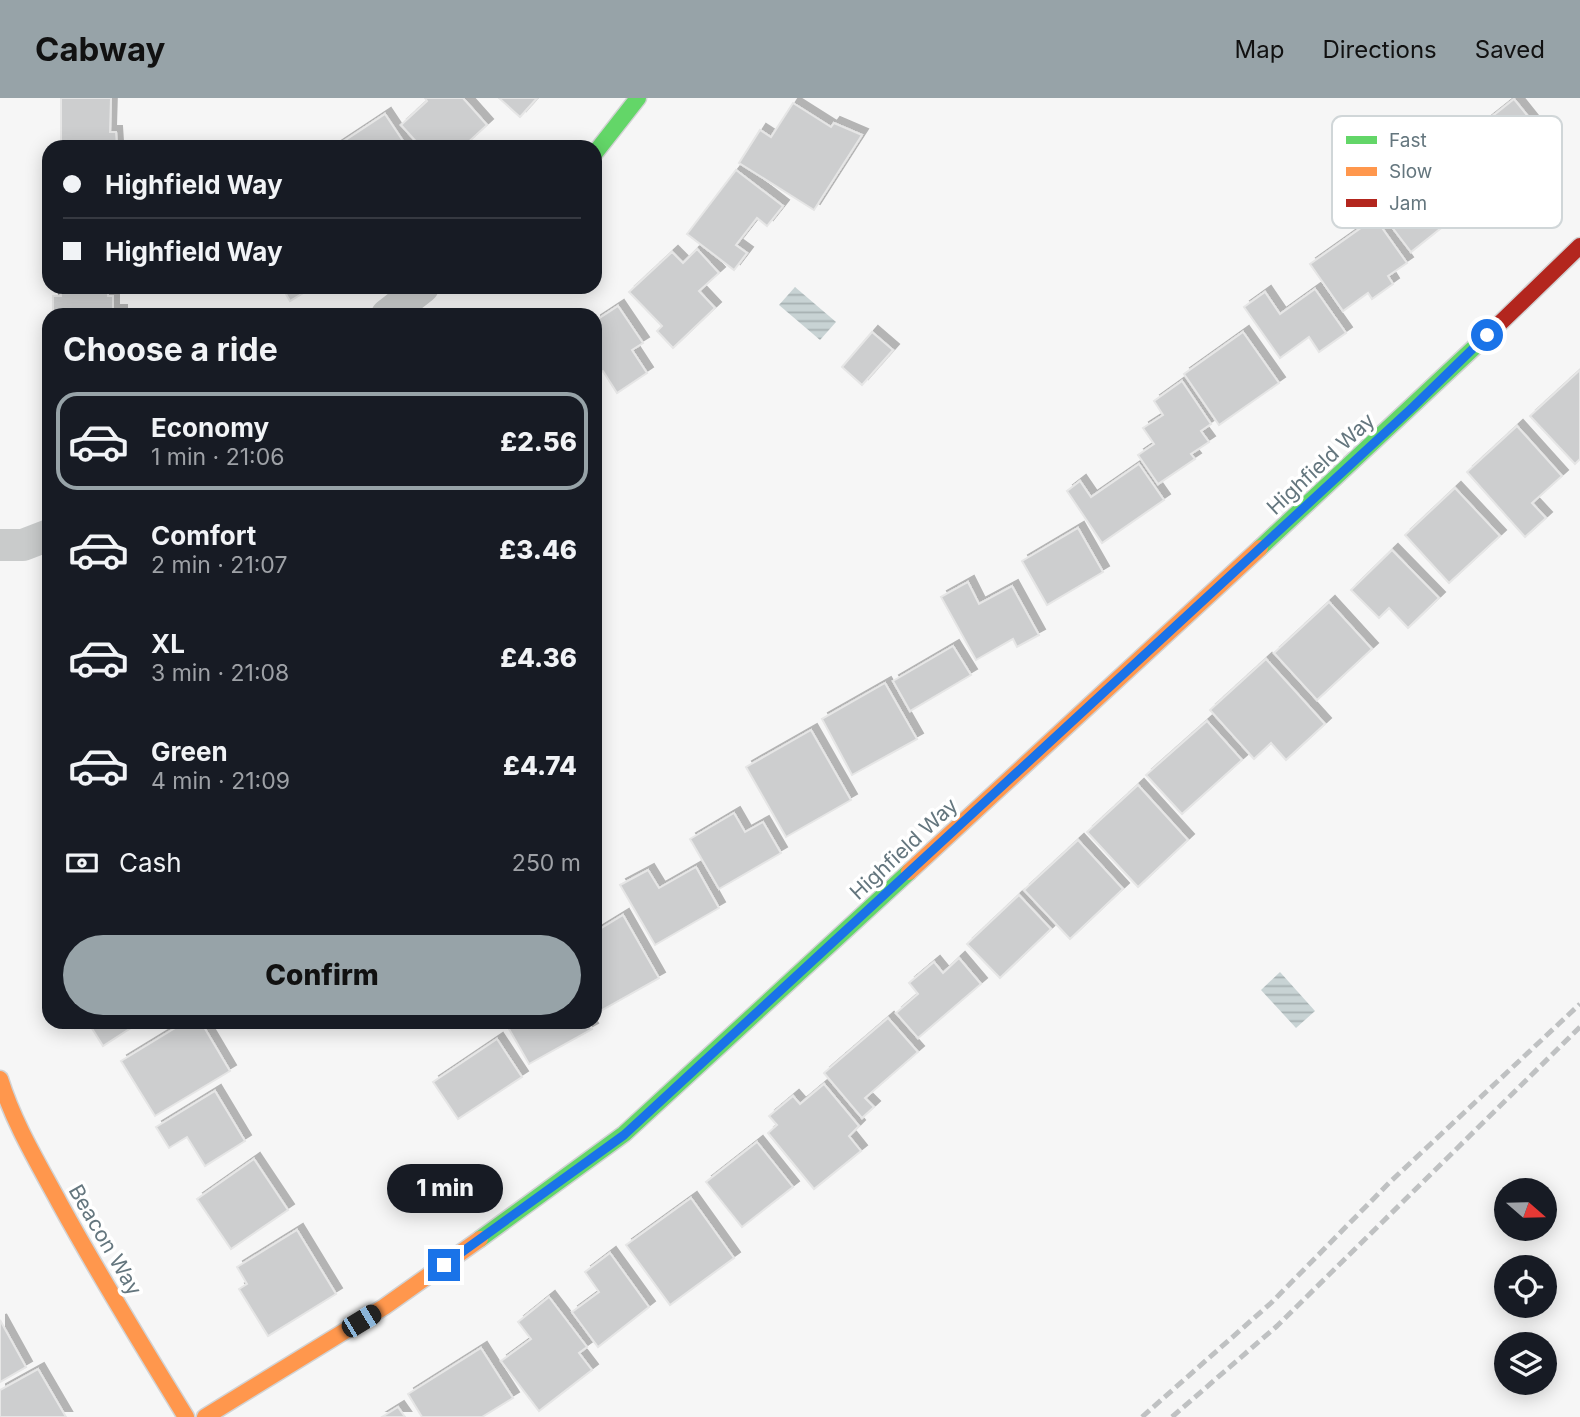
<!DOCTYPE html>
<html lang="en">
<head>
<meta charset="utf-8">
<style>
	body { margin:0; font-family:Inter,sans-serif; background:#20242c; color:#f1f3f6; height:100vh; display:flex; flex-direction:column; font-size:26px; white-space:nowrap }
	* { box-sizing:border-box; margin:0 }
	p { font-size:23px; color:#9ea1a6 }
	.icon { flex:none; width:38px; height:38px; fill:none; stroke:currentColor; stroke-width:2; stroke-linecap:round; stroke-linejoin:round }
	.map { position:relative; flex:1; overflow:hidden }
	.sheet { position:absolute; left:42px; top:210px; width:560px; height:721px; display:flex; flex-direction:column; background:#171b24; border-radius:21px; box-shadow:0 4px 18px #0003 }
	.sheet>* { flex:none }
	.guide { position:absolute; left:42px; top:42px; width:560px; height:154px; border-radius:21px; box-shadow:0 4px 18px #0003; display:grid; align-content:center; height:154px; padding:0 21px; background:#171b24 }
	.needle { width:46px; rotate:110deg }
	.tools { position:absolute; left:1494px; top:1080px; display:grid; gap:14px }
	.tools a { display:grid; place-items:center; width:63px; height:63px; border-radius:50%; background:#171b24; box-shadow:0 4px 18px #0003; font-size:35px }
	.end { position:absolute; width:32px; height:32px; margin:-16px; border:9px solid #1a73e8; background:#fff; box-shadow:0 0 0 4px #fff }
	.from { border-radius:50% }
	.bubble { position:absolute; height:49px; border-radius:24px; background:#171b24; box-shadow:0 4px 18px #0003; font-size:23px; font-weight:800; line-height:49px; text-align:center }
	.car { position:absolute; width:21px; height:42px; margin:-21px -10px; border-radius:9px; box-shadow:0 0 5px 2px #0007; background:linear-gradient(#222 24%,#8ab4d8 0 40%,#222 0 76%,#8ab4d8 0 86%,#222 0) }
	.guide b { display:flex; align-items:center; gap:24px; height:66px; font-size:26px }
	.guide b+b { border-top:2px solid #363941 }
	.guide i { width:18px; height:18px; background:#f1f3f6 }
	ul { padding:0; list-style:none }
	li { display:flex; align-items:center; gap:21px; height:98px; margin:0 14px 10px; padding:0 7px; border:4px solid transparent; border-radius:21px }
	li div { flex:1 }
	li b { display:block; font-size:26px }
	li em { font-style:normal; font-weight:800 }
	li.selected { border-color:#97a3a8 }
	li>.icon { width:63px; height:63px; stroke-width:1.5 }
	h2 { padding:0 21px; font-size:32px; line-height:84px }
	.pay { display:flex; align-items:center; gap:18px; height:77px; padding:0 21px; font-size:26px }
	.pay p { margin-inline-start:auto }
	.action { display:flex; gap:14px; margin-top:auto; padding:14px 21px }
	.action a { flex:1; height:80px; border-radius:42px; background:#97a3a8; color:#111; font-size:28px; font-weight:800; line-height:80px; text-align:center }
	header { display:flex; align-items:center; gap:42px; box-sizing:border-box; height:98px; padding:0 35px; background:#97a3a8; color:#111 }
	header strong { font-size:33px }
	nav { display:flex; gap:38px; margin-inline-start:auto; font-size:24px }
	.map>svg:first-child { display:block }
	.water { fill:url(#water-rules) }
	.building { fill:#cdcecf; stroke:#e6e6e6; stroke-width:2; filter:url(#shadow) }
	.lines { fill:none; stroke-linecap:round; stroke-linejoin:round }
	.fast-casing { stroke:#d2d3d4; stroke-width:19 }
	.slow-casing { stroke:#d2d3d4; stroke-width:19 }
	.jam-casing { stroke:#d2d3d4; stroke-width:19 }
	.street { stroke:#c9cbcb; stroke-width:32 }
	.fast { stroke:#63d668; stroke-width:16 }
	.slow { stroke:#ff974d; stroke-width:16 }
	.jam { stroke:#b3261e; stroke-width:16 }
	.rail { stroke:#bfc1c2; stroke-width:5; stroke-dasharray:10 5; stroke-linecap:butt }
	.route { stroke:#1a73e8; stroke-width:9 }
	.labels { text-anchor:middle; stroke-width:7; stroke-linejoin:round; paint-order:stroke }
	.street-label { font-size:21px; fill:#64767e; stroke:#fff }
	.key { fill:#fff; stroke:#d0d6d8; stroke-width:2 }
	.key-label { font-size:19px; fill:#64767e }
</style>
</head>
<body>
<header>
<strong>Cabway</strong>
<nav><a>Map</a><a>Directions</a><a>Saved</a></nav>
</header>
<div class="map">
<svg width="1580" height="1319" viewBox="0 0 1580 1319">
	<defs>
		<pattern id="water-rules" width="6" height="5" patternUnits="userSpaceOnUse" patternTransform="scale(1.75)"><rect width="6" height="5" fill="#c8d3d4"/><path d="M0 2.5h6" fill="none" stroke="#a6b0b1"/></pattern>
		<filter id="shadow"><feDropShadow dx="6" dy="-6" stdDeviation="0" flood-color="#0004"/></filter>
	</defs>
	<rect width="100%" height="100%" fill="#f6f6f6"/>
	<!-- water -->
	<g class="water">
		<path d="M 795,189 L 836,224 L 820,242 L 779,207 Z"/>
		<path d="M 1280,874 L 1315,913 L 1296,930 L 1261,892 Z"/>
	</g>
	<!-- building -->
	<g class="building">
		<path d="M 61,0 L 111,0 L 110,34 L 116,34 L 117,49 L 61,49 Z"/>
		<path d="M 425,0 L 463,0 L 487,27 L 463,49 L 421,49 L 401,27 L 427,3 Z"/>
		<path d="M 499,0 L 537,0 L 520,19 Z"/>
		<path d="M 1514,1 L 1535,27 L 1510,47 L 1515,54 L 1487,77 L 1491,82 L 1471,98 L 1440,60 Z"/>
		<path d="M 793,5 L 831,29 L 834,25 L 862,37 L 814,112 L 739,65 L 760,32 L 771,39 Z"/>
		<path d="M 385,16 L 407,49 L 335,49 Z"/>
		<path d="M 1433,61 L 1470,107 L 1411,154 L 1375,107 Z"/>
		<path d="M 736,72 L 783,108 L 767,128 L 757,120 L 736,147 L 747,155 L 734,172 L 687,136 Z"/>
		<path d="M 1375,120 L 1407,165 L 1388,178 L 1393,186 L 1372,201 L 1368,195 L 1343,213 L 1310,166 Z"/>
		<path d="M 697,151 L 719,175 L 699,193 L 715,210 L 673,250 L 657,233 L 662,228 L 629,194 L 672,154 L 683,165 Z"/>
		<path d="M 60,189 L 108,189 L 108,198 L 113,198 L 113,213 L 121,213 L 121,217 L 53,217 L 53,198 L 61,198 Z"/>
		<path d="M 282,189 L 313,189 L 290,203 Z"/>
		<path d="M 1315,191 L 1346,235 L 1319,254 L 1309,239 L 1280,260 L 1244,209 L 1265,194 L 1280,216 Z"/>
		<path d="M 618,208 L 643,245 L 632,252 L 647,275 L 617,295 L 603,273 L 595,278 L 595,223 Z"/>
		<path d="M 872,234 L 893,252 L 862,287 L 842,269 Z"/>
		<path d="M 1243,234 L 1279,285 L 1219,327 L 1184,276 Z"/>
		<path d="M 1580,272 L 1580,361 L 1575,366 L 1530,318 Z"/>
		<path d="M 1182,283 L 1211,326 L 1201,333 L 1209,344 L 1191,356 L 1195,361 L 1158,386 L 1138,357 L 1154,346 L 1143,330 L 1163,317 L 1154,303 Z"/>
		<path d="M 1517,328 L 1562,378 L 1532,405 L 1546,420 L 1525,439 L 1467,374 Z"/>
		<path d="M 1139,366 L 1164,402 L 1102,445 L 1067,393 L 1080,383 L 1091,399 Z"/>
		<path d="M 1455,390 L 1500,438 L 1449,485 L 1405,437 Z"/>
		<path d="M 1078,430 L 1103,474 L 1047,507 L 1022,463 Z"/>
		<path d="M 1392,452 L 1439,500 L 1408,530 L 1389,510 L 1379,520 L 1351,492 Z"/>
		<path d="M 968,484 L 979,506 L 1012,488 L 1039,537 L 1017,549 L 1013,541 L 976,562 L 941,499 Z"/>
		<path d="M 1329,504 L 1372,551 L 1317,602 L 1274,555 Z"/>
		<path d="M 953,548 L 971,577 L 910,613 L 893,583 Z"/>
		<path d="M 1266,561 L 1325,626 L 1286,662 L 1271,645 L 1254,661 L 1210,612 Z"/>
		<path d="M 885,585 L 917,641 L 852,677 L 822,621 Z"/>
		<path d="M 1207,623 L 1242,662 L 1182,716 L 1146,677 Z"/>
		<path d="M 811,632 L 851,702 L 786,739 L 746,669 Z"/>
		<path d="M 1138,687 L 1188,742 L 1138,789 L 1087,734 Z"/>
		<path d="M 734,715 L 745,734 L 763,724 L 781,755 L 719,791 L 690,741 Z"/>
		<path d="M 1078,742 L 1123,791 L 1070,841 L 1024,792 Z"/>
		<path d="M 696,769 L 719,810 L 655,847 L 620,787 L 648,772 L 659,790 Z"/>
		<path d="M 1019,797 L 1051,831 L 1000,880 L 967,846 Z"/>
		<path d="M 623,817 L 659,880 L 595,916 L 595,834 Z"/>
		<path d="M 959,860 L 981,886 L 918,940 L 896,915 L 918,896 L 909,885 L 934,864 L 943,875 Z"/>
		<path d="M 888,920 L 918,954 L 865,1000 L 874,1009 L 862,1020 L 824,975 Z"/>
		<path d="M 88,924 L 140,924 L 103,948 Z"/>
		<path d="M 185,924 L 201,924 L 230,973 L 155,1018 L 121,963 Z"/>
		<path d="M 505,924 L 588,924 L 592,931 L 529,966 Z"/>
		<path d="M 497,941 L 522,979 L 458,1021 L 433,984 Z"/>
		<path d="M 824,986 L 859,1028 L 849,1038 L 861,1053 L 814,1091 L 768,1035 L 777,1027 L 769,1018 L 793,998 L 800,1006 Z"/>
		<path d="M 215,993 L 245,1043 L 205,1068 L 187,1039 L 169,1050 L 156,1029 Z"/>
		<path d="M 757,1044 L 793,1089 L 742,1129 L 706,1084 Z"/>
		<path d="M 254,1061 L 288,1112 L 231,1151 L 197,1101 Z"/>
		<path d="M 691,1100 L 734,1160 L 670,1207 L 626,1147 Z"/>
		<path d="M 297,1132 L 336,1196 L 268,1238 L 239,1191 L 247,1186 L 237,1169 Z"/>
		<path d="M 610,1155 L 649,1209 L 598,1249 L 572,1214 L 599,1194 L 585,1174 Z"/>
		<path d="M 549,1199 L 587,1249 L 579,1255 L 592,1272 L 539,1313 L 501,1263 L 531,1241 L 518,1224 Z"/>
		<path d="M 0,1222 L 26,1269 L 0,1284 Z"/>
		<path d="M 481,1250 L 513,1300 L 482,1319 L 422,1319 L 408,1296 Z"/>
		<path d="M 38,1271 L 66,1319 L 0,1319 L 0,1292 Z"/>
		<path d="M 398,1309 L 405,1319 L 382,1319 Z"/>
	</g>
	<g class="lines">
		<defs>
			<g id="fast">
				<path d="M 595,55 L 638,0"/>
				<path d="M 1260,450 L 1494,231"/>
				<path d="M 480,1141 L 624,1036 L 909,774"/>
			</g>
			<g id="slow">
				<path d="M 909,774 L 1260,450"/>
				<path d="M 0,981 C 14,1026 38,1065 60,1106 C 100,1179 143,1249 186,1319"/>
				<path d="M 205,1319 L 384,1209 L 480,1141"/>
			</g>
			<path id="jam" d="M 1494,231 L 1580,148"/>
		</defs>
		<!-- fast casing -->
		<use href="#fast" class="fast-casing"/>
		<!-- slow casing -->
		<use href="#slow" class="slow-casing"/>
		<!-- jam casing -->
		<use href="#jam" class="jam-casing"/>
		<!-- street -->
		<g class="street">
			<path d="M 387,217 L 423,189"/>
			<path d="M 0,447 L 23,447 L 49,437"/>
		</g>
		<!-- fast -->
		<use href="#fast" class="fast"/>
		<!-- slow -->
		<use href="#slow" class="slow"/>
		<!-- jam -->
		<use href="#jam" class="jam"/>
		<!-- rail -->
		<g class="rail">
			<path d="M 1142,1319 L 1271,1205 L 1390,1084 L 1580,906"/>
			<path d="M 1172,1319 L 1277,1228 L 1580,929"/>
		</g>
	</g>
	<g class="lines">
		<!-- route -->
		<path class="route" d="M 444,1167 L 624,1037 L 1413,309 L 1487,237"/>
	</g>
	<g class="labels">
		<!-- street labels -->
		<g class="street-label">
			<text transform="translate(1321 366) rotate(-43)" y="7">Highfield Way</text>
			<text transform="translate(904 751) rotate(-43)" y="7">Highfield Way</text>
			<text transform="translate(105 1142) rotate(60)" y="7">Beacon Way</text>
		</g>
	</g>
	<!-- legend -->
	<rect x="1332" y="18" width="230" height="112" rx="10" class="key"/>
	<rect x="1346" y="38" width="31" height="8" fill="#63d668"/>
	<rect x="1346" y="69" width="31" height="9" fill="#ff974d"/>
	<rect x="1346" y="101" width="31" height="8" fill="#b3261e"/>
	<g class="key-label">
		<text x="1389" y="49">Fast</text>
		<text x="1389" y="80">Slow</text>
		<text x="1389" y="112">Jam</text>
	</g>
</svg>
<div class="tools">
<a><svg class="needle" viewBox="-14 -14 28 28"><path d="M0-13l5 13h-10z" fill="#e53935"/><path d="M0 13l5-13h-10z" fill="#9ea1a6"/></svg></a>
<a><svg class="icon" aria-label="locate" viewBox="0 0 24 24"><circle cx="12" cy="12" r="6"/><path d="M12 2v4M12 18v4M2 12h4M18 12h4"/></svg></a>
<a><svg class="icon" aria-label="layers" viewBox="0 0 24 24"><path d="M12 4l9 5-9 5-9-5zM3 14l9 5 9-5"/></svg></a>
</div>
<i class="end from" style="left:1487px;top:237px"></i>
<i class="end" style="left:444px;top:1167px"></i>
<div class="bubble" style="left:387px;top:1066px;width:116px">1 min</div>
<i class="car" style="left:361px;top:1223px;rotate:59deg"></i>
<div class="guide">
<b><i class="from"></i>Highfield Way</b>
<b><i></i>Highfield Way</b>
</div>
<section class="sheet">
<h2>Choose a ride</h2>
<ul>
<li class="selected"><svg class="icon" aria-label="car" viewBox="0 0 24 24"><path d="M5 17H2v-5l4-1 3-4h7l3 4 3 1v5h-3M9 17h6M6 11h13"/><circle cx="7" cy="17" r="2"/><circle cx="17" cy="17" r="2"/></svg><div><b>Economy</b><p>1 min · 21:06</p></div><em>£2.56</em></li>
<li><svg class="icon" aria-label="car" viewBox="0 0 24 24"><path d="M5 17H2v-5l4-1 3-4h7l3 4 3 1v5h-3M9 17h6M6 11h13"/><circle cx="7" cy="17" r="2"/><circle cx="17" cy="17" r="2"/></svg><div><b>Comfort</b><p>2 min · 21:07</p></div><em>£3.46</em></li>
<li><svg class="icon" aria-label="car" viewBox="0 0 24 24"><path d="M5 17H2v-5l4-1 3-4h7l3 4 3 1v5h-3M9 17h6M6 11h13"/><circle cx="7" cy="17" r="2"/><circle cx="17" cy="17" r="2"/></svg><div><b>XL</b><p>3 min · 21:08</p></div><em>£4.36</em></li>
<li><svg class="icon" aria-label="car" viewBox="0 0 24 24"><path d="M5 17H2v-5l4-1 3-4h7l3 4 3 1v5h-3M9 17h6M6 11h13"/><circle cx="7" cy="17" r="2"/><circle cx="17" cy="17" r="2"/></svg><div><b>Green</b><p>4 min · 21:09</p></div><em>£4.74</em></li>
</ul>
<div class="pay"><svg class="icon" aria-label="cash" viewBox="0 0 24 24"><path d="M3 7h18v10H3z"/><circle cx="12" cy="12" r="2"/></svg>Cash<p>250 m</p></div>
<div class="action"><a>Confirm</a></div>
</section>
</div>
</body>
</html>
